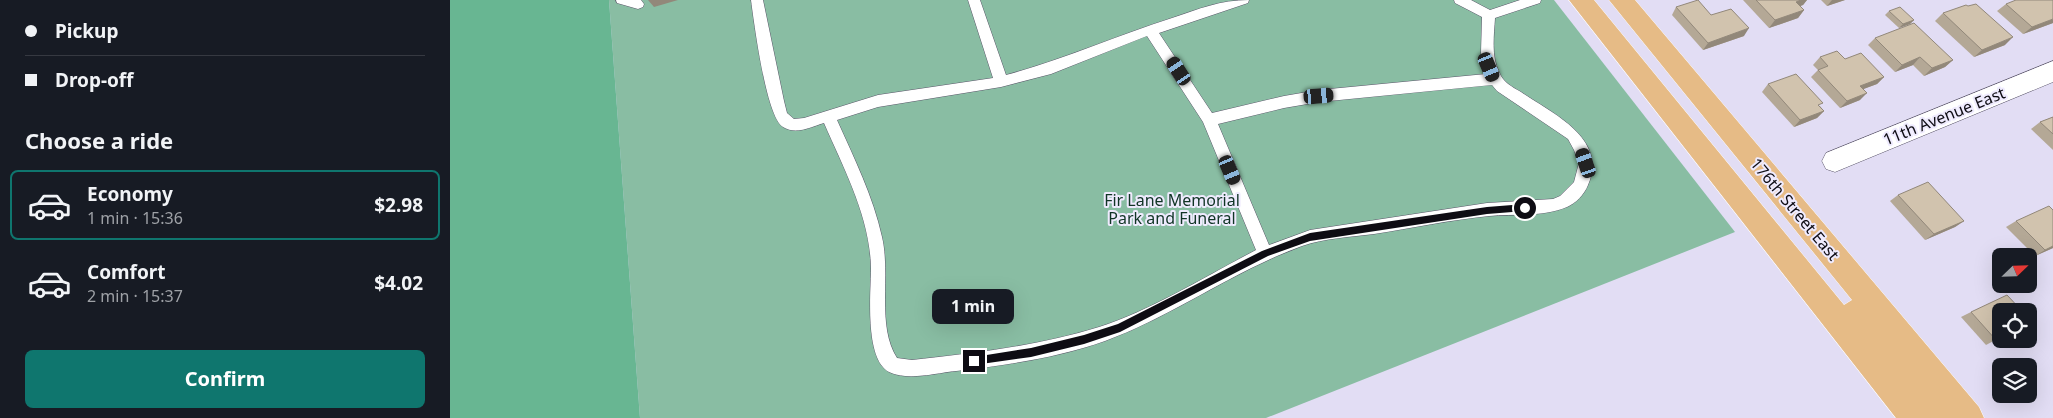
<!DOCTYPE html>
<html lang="en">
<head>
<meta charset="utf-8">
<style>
	body { margin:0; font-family:"Noto Sans",sans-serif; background:#242831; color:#f1f3f6; height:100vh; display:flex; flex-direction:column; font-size:19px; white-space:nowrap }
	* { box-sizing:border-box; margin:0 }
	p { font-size:16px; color:#9ea1a6 }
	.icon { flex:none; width:28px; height:28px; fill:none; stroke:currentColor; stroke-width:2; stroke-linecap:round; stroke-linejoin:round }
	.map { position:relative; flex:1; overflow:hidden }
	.side { display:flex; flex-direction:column; background:#171b24; width:450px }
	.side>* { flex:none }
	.guide { display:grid; align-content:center; height:110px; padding:0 25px; background:#171b24 }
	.needle { width:32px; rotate:67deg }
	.tools { position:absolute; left:1542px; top:248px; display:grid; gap:10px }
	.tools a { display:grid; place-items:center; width:45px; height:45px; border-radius:8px; background:#171b24; box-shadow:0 5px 20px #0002; font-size:25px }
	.end { position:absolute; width:22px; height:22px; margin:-11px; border:6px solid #0e0c13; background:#fff; box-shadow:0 0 0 2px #fff }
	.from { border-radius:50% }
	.bubble { position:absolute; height:35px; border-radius:8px; background:#171b24; box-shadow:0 5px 20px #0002; font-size:16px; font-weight:700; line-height:35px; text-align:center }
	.car { position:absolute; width:15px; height:30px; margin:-15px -8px; border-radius:6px; box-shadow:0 0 4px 1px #0007; background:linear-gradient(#222 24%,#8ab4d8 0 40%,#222 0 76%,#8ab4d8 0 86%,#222 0) }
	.guide b { display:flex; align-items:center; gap:18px; height:48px; font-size:19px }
	.guide b+b { border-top:1px solid #363941 }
	.guide i { width:12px; height:12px; background:#f1f3f6 }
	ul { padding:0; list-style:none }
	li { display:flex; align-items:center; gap:15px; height:70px; margin:0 10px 8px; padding:0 15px; border:2px solid transparent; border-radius:8px }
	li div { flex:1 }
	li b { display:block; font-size:19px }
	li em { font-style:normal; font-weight:700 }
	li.on { border-color:#0f766e }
	li>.icon { width:45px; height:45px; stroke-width:1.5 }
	h2 { padding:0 25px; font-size:22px; line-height:60px }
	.cta { display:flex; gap:10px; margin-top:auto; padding:10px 25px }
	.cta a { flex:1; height:58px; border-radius:8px; background:#0f766e; color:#fff; font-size:20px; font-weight:700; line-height:58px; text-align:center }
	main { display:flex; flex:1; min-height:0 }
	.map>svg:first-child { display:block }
	.green { fill:#89bda3 }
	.forest { fill:#68b692 }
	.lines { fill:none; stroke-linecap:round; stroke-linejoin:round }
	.lane-casing { stroke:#5a5569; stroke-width:1 }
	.street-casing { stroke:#5a5569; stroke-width:1 }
	.primary-casing { stroke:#fff; stroke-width:1 }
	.lane { fill:#fff; fill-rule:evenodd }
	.street { fill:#fff; fill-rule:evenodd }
	.primary { fill:#e6bb86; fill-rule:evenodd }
	.wall { fill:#b4a896 }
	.shaded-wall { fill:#92887a }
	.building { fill:#d1c3ae; stroke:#92887a }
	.route { fill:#0e0c13 }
	.labels { text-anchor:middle; stroke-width:4; stroke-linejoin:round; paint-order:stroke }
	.street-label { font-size:16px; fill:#0e0c13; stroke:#efebfe }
	.park-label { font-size:16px; fill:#103425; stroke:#efebfe }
</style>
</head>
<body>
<main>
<section class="side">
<div class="guide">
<b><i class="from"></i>Pickup</b>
<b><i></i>Drop-off</b>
</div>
<h2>Choose a ride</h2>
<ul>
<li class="on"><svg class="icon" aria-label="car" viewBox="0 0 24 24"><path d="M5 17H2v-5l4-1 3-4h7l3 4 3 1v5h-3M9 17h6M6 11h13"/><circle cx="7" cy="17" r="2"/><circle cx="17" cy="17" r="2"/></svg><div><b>Economy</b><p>1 min · 15:36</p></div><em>$2.98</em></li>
<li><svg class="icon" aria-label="car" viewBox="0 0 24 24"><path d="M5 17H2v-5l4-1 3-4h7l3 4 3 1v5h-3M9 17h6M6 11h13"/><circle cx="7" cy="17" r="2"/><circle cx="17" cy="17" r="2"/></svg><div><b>Comfort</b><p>2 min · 15:37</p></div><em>$4.02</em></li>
</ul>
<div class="cta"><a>Confirm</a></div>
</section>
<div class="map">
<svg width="1603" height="418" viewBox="0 0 1603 418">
	<rect width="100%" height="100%" fill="#e2ddf4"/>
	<!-- green -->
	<path class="green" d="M 159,0 L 1104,0 L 1285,232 L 816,418 L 190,418 Z"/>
	<!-- forest -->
	<path class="forest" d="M 0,0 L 159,0 L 190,418 L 0,418 Z"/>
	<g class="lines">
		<defs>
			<g id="lane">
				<path d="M 166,0 L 191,0 L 194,4 L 193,7 L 188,9 L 167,3 Z"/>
				<path d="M 301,0 L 313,0 L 334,101 L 337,113 L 344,119 L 354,118 L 428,95 L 543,78 L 518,0 L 530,0 L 556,75 C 612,60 666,36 722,18 C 749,9 770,0 799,0 L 798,3 L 709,33 L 762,113 L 834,96 L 869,90 L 1036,74 L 1031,53 L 1032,17 L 1005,3 L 1004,0 L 1021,0 L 1040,10 L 1070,0 L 1091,0 L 1090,3 L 1045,18 C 1044,35 1041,56 1049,72 C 1053,82 1062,87 1071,92 C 1103,114 1158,138 1138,185 C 1134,195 1126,203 1117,207 C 1093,217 1064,214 1039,216 C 1000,220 962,228 924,234 C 901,237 875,238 852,246 C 783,271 723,316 655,341 C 607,358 556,365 506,371 C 486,373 458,381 439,372 C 414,359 421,291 421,268 C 420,217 394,169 374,123 C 361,127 346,135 333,127 C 316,117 304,22 301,0 ZM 697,36 L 753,122 L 806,250 C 758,275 700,311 649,327 C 588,346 525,353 462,360 L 447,358 C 426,325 441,275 432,237 C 423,196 404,158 387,120 L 428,107 L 551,87 L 601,74 ZM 1042,85 L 1047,91 L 1118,139 L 1124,150 L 1129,163 L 1124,182 L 1110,196 L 1103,199 L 1037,203 L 860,230 L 819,245 L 768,124 L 834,108 L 869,102 Z"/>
			</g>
			<path id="street" d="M 1603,61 L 1603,82 L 1385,172 L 1376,169 L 1372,161 L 1376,153 Z"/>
			<path id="primary" d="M 1119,0 L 1144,0 L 1394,305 L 1402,300 L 1159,0 L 1185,0 L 1529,407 L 1534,418 L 1446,418 Z"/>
		</defs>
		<!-- lane casing -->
		<use href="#lane" class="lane-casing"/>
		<!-- street casing -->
		<use href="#street" class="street-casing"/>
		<!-- primary casing -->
		<use href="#primary" class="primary-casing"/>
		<!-- lane -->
		<use href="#lane" class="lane"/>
		<!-- street -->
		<use href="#street" class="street"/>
		<!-- primary -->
		<use href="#primary" class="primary"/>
	</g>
	<!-- wall -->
	<g class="wall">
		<path d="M 1293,0 L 1357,0 L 1353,5 L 1350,6 L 1354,10 L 1348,18 L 1319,28 Z"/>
		<path d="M 1371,0 L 1395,0 L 1377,6 Z"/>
		<path d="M 1556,4 L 1603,23 L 1573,34 L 1547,11 Z"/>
		<path d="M 1226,7 L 1261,15 L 1294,36 L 1253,50 L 1222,15 Z"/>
		<path d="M 1439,11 L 1464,20 L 1460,24 L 1449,28 L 1435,15 Z"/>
		<path d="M 1493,13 L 1555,45 L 1524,57 L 1485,21 Z"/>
		<path d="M 1425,38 L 1503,60 L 1495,67 L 1474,76 L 1463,65 L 1445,72 L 1418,45 Z"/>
		<path d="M 1370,57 L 1395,59 L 1434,77 L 1427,84 L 1413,89 L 1410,100 L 1390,108 L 1361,77 L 1368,70 L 1363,65 Z"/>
		<path d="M 1318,84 L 1370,106 L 1374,111 L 1367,118 L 1344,127 L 1312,92 Z"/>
		<path d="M 1603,117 L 1603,150 L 1581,129 L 1590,122 Z"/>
		<path d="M 1448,195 L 1514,221 L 1505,227 L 1475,240 L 1440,201 Z"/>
		<path d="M 1603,210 L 1603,248 L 1585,256 L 1556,227 L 1566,221 Z"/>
		<path d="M 1521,312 L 1551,337 L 1536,345 L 1511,317 Z"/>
	</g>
	<!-- shaded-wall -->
	<g class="shaded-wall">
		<path d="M 198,0 L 228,0 L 204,7 Z"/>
		<path d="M 1351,0 L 1357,0 L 1353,5 L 1340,10 L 1346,2 Z"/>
		<path d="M 1382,0 L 1395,0 L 1377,6 Z"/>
		<path d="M 1354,10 L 1348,18 L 1319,28 L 1325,20 Z"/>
		<path d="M 1603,19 L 1603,23 L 1573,34 L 1582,27 Z"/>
		<path d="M 1464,20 L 1460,24 L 1449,28 L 1453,24 Z"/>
		<path d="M 1299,28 L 1294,36 L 1253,50 L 1258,43 Z"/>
		<path d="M 1563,37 L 1555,45 L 1524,57 L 1532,50 Z"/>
		<path d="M 1470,57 L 1463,65 L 1445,72 L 1452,65 Z"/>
		<path d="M 1503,60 L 1495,67 L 1474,76 L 1482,68 Z"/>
		<path d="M 1434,77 L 1427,84 L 1403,93 L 1410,86 Z"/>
		<path d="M 1417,93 L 1410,100 L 1390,108 L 1397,101 Z"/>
		<path d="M 1374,111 L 1367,118 L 1344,127 L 1350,120 Z"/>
		<path d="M 1514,221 L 1505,227 L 1475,240 L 1484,234 Z"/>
		<path d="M 1603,246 L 1603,248 L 1585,256 L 1595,250 Z"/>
	</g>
	<!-- building -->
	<g class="building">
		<path d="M 1248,0 L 1261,15 L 1281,9 L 1299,28 L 1258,43 L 1226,7 Z"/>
		<path d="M 1306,0 L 1351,0 L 1346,2 L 1354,10 L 1325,20 Z"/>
		<path d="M 1566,0 L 1603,0 L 1603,19 L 1582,27 L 1556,4 Z"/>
		<path d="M 1526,4 L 1563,37 L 1532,50 L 1493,13 L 1516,5 L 1518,6 Z"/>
		<path d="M 1450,7 L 1464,20 L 1453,24 L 1439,11 Z"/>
		<path d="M 1464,23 L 1503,60 L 1482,68 L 1470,57 L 1452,65 L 1425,38 Z"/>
		<path d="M 1387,51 L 1395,59 L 1411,53 L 1434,77 L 1410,86 L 1417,93 L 1397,101 L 1368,70 L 1378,66 L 1370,57 Z"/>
		<path d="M 1346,74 L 1373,103 L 1368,105 L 1374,111 L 1350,120 L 1318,84 Z"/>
		<path d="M 1603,117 L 1603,134 L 1590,122 Z"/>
		<path d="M 1478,182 L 1514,221 L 1484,234 L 1448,195 Z"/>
		<path d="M 1599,206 L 1603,210 L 1603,246 L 1595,250 L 1566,221 Z"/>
		<path d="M 1557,295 L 1572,311 L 1551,311 L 1551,337 L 1546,340 L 1521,312 Z"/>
		<path d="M 1579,318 L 1582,322 L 1579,324 Z"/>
	</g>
	<!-- route -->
	<path class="route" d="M 1075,204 L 1079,208 L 1075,211 L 1037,214 L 860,241 L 818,256 L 670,332 L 634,344 L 581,357 L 524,365 L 520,361 L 524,357 L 581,348 L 634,335 L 668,324 L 812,251 L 860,233 L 1037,207 Z"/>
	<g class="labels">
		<!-- street labels -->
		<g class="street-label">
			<text transform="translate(1494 116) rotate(-22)" y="6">11th Avenue East</text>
			<text transform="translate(1345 209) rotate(50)" y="6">176th Street East</text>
		</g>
		<!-- park labels -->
		<g class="park-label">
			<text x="722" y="206">Fir Lane Memorial<tspan x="722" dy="18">Park and Funeral</tspan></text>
		</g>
	</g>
</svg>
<div class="tools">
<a><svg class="needle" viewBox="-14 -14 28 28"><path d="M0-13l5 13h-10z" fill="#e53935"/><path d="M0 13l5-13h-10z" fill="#9ea1a6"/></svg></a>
<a><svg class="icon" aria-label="locate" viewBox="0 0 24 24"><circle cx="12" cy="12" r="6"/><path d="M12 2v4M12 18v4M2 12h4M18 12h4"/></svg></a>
<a><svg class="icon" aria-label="layers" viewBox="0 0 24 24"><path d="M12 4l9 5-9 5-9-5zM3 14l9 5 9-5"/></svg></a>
</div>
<i class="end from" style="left:1075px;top:208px"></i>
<i class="end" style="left:524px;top:361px"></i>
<div class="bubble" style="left:482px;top:289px;width:82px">1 min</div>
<i class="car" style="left:1039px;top:67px;rotate:157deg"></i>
<i class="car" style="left:729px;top:71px;rotate:327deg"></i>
<i class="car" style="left:869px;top:96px;rotate:85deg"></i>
<i class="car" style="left:1136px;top:163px;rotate:341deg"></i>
<i class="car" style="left:780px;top:170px;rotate:157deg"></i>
</div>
</main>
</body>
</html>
